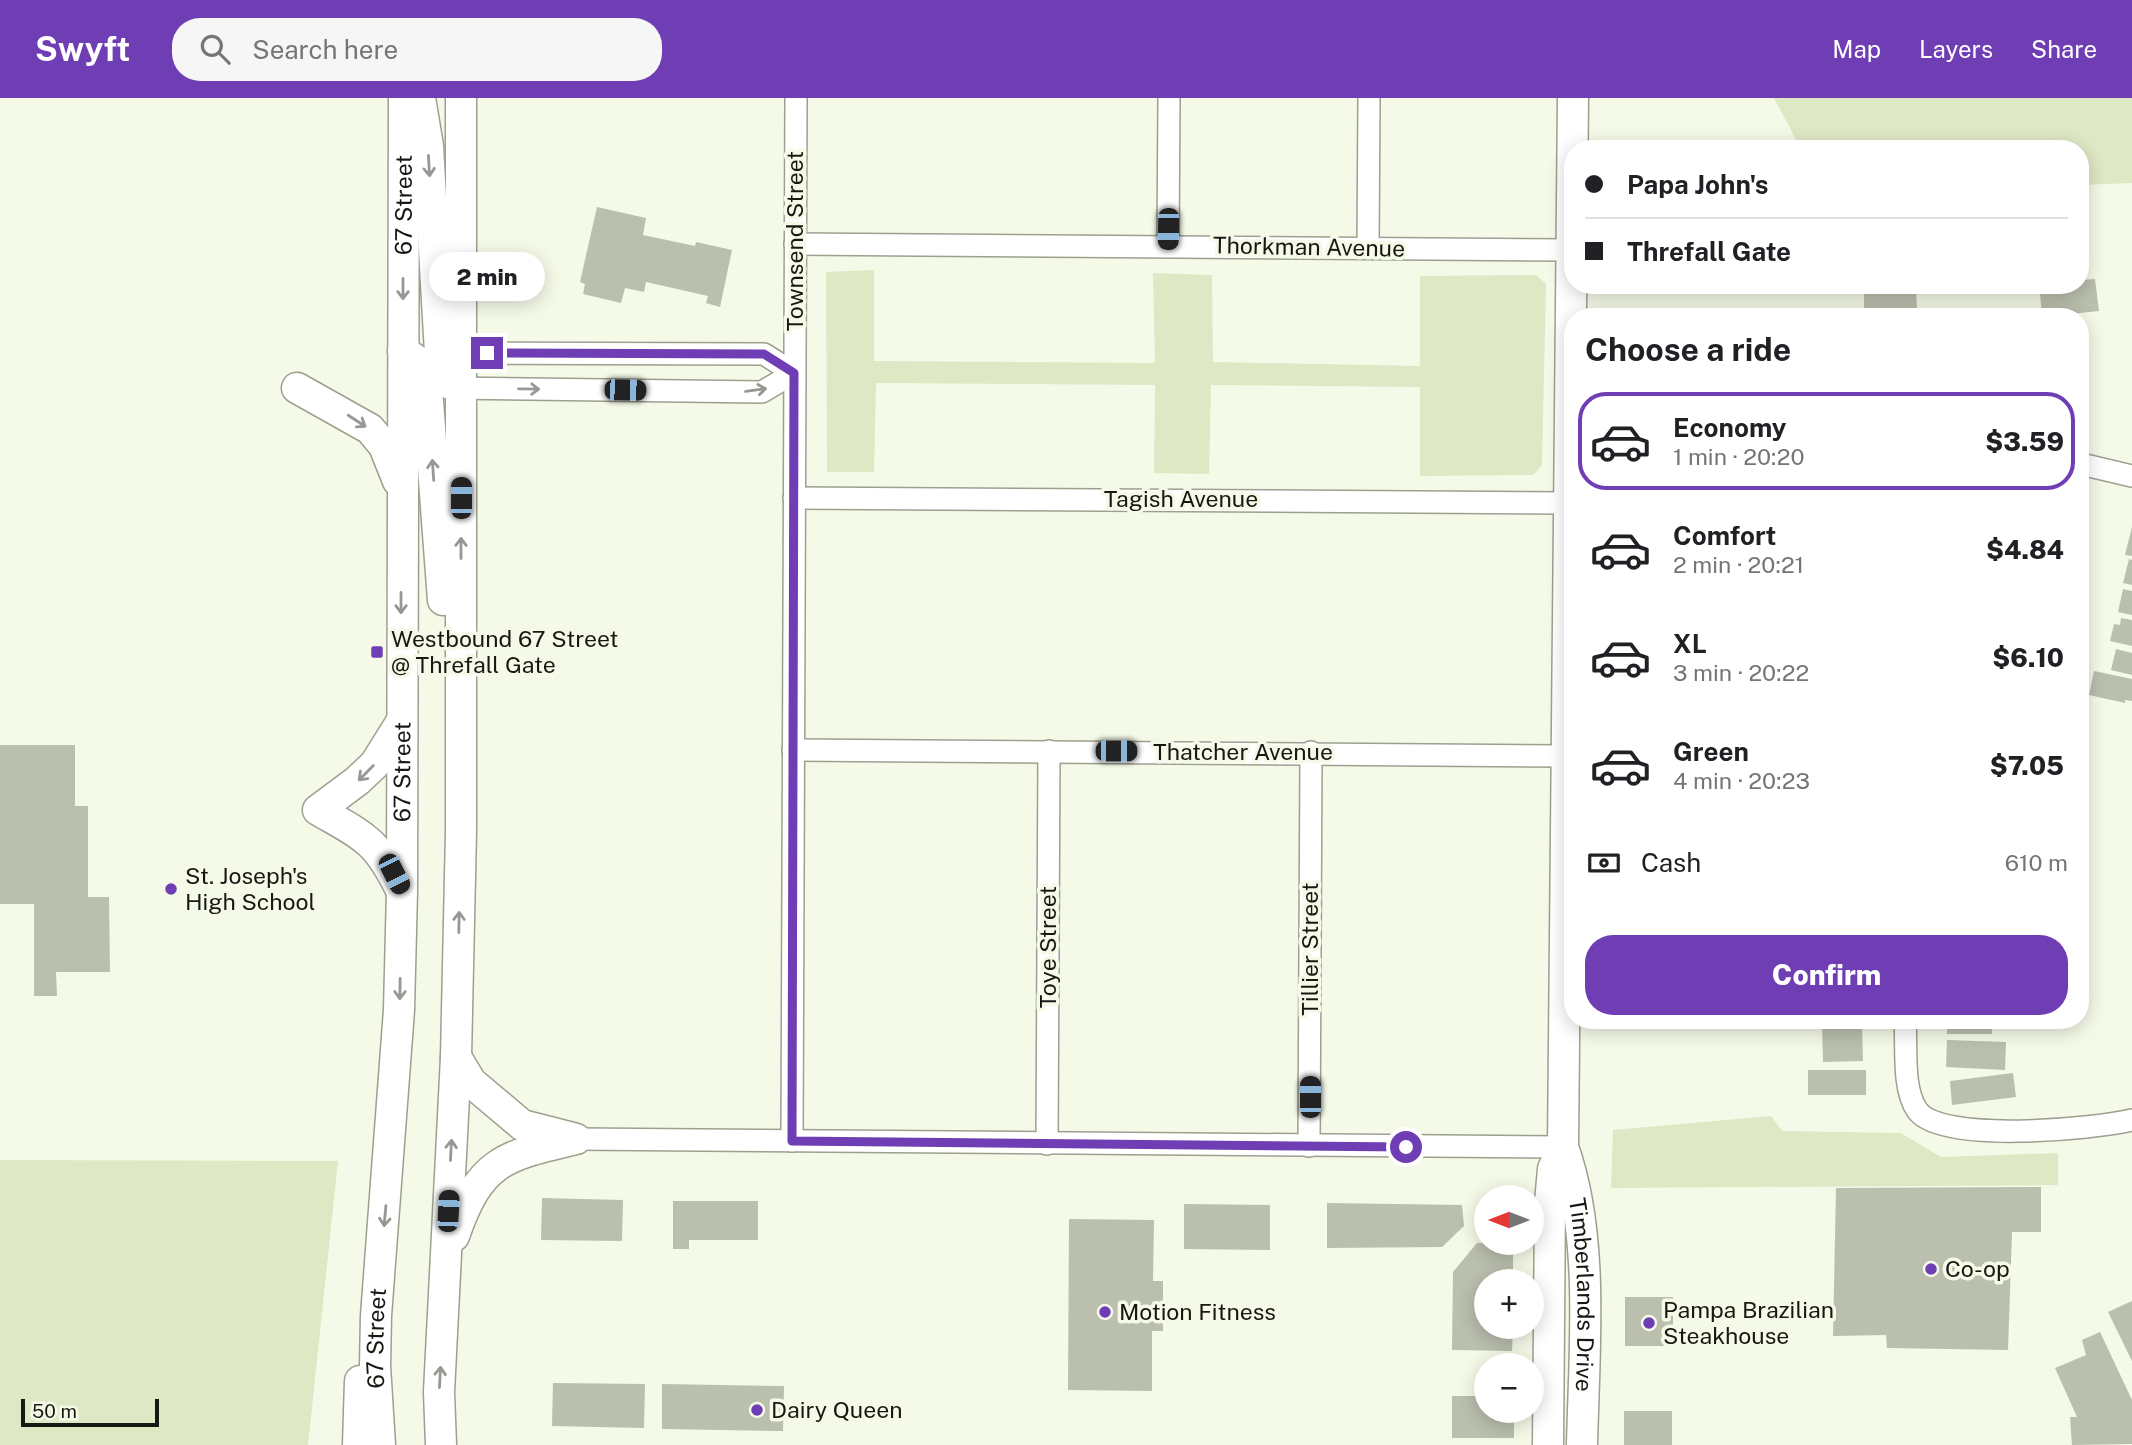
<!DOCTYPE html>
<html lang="en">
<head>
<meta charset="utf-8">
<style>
	body { margin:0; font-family:"Public Sans",sans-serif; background:#f6f6f6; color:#202124; height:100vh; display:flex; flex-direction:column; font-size:26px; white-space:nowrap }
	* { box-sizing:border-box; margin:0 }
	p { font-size:23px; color:#757577 }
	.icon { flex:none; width:38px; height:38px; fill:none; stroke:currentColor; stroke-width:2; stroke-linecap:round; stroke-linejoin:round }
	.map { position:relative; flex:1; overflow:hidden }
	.drawer { position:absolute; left:1564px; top:210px; width:525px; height:721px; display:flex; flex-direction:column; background:#fff; border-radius:28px; box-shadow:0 4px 18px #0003 }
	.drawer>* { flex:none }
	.banner { position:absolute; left:1564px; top:42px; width:525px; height:154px; border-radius:28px; box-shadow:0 4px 18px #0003; display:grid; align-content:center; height:154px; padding:0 21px; background:#fff }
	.needle { width:46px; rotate:270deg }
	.fabs { position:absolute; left:1474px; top:1087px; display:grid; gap:14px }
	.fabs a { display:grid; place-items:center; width:70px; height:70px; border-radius:50%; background:#fff; box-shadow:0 4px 18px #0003; font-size:35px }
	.scale { position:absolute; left:21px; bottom:18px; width:138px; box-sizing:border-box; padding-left:7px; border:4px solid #171812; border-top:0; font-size:19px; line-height:24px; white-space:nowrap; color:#171812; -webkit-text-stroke:5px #f5fae8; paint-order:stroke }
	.end { position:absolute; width:32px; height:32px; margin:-16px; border:9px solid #6f3db4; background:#fff; box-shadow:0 0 0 4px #fff }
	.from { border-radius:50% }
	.bubble { position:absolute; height:49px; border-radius:24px; background:#fff; box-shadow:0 4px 18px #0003; font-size:23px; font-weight:800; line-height:49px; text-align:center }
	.car { position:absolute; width:21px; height:42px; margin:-21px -10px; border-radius:9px; box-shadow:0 0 5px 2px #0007; background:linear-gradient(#222 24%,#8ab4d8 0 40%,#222 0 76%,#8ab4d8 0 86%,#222 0) }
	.banner b { display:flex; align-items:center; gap:24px; height:66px; font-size:26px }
	.banner b+b { border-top:2px solid #e0e0e0 }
	.banner i { width:18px; height:18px; background:#202124 }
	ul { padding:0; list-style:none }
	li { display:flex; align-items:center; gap:21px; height:98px; margin:0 14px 10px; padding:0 7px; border:4px solid transparent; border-radius:28px }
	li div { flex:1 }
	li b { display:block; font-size:26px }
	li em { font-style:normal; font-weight:800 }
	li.active { border-color:#6f3db4 }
	li>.icon { width:63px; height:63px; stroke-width:1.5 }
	h2 { padding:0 21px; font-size:32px; line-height:84px }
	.pay { display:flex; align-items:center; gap:18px; height:77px; padding:0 21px; font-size:26px }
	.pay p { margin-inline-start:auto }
	.button { display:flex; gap:14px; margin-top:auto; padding:14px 21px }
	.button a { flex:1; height:80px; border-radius:28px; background:#6f3db4; color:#fff; font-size:28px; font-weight:800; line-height:80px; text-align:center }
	header { display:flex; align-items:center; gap:42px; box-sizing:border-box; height:98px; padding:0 35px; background:#6f3db4; color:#fff }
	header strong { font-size:33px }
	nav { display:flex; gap:38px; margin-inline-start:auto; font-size:24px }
	.search { width:490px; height:63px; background:#f6f6f6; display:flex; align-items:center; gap:18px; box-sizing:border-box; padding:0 24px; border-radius:28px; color:#757577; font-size:26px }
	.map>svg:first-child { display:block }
	.green { fill:#dfe8c4 }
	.building { fill:#babfae }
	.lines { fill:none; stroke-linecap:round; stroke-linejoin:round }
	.street-casing { stroke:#9ba08f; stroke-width:24 }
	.secondary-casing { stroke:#9ba08f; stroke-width:33 }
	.street { stroke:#fff; stroke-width:21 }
	.secondary { stroke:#fff; stroke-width:30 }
	.oneway { stroke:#979794 }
	.route { stroke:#6f3db4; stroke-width:9 }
	.poi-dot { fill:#6f3db4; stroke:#f5fae8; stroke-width:2.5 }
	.labels { text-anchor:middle; stroke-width:7; stroke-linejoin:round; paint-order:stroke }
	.street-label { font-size:23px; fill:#171812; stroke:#f5fae8 }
	.poi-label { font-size:23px; fill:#171812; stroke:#f5fae8; text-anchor:start }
</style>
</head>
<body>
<header>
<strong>Swyft</strong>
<div class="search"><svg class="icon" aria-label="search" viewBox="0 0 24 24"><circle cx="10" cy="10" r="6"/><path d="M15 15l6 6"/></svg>Search here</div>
<nav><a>Map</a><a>Layers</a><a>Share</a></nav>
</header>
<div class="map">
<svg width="2132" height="1347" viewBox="0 0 2132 1347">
	<rect width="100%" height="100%" fill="#f5fae8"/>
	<!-- green -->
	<g class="green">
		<path d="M 1774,0 L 2132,0 L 2132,85 L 2081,87 L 2081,51 L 1801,51 Z"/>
		<path d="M 874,172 L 874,263 L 1155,265 L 1153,175 L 1212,177 L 1213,264 L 1420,268 L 1420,178 L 1536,177 L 1546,186 L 1542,367 L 1533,377 L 1420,378 L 1420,289 L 1211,287 L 1209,376 L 1154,375 L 1155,287 L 876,285 L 874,374 L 827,374 L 826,174 Z"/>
		<path d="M 1771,1018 L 1782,1033 L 1901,1035 L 1941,1059 L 2058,1055 L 2058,1087 L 1611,1090 L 1613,1032 Z"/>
		<path d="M 0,1062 L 338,1063 L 308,1347 L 0,1347 Z"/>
	</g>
	<!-- building -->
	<g class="building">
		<path d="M 597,109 L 646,120 L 643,137 L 695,148 L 696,144 L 732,152 L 720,209 L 706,205 L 708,198 L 646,184 L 644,194 L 625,190 L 621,205 L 583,196 L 585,186 L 580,184 Z"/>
		<path d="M 2095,181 L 2099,213 L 2042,219 L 2040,195 L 2049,194 L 2048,187 L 2081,187 L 2081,182 Z"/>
		<path d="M 1864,187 L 1916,188 L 1917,212 L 1864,212 Z"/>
		<path d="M 2132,429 L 2132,458 L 2125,457 Z"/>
		<path d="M 2129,461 L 2132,462 L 2132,487 L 2123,485 Z"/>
		<path d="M 2123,491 L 2132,493 L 2132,517 L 2118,514 Z"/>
		<path d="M 2121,520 L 2132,522 L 2132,548 L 2110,543 L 2114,526 L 2120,527 Z"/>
		<path d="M 2116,551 L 2132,555 L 2132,577 L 2111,572 Z"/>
		<path d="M 2094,573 L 2132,581 L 2132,603 L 2125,602 L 2125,605 L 2089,597 Z"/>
		<path d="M 0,647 L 75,647 L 75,708 L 88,708 L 88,799 L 109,799 L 110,874 L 56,874 L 57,898 L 34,898 L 34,806 L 0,806 Z"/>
		<rect x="1947" y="922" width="45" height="14"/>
		<path d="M 1862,927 L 1863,963 L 1823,964 L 1822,928 Z"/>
		<path d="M 1947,942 L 2006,944 L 2005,972 L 1946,969 Z"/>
		<rect x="1808" y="972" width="58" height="25"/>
		<path d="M 2013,975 L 2016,999 L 1952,1007 L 1950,983 Z"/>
		<path d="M 2041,1089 L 2041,1134 L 2012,1134 L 2008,1252 L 1887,1250 L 1886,1237 L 1833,1238 L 1836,1090 Z"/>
		<path d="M 542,1100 L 623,1102 L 622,1143 L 541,1142 Z"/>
		<path d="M 673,1103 L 758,1103 L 758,1142 L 689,1142 L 689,1151 L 673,1151 Z"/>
		<path d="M 1327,1105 L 1462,1107 L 1464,1128 L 1442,1149 L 1327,1150 Z"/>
		<path d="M 1184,1106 L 1270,1107 L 1270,1152 L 1184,1151 Z"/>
		<path d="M 1069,1121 L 1154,1122 L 1153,1183 L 1163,1183 L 1163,1233 L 1152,1233 L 1152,1293 L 1068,1292 Z"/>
		<path d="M 1477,1145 L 1513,1145 L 1513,1183 L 1486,1183 L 1486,1228 L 1513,1228 L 1512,1253 L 1452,1252 L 1453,1174 Z"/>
		<rect x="1625" y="1199" width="48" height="49"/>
		<path d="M 2132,1203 L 2132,1263 L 2108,1214 Z"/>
		<path d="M 2100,1234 L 2132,1302 L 2132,1346 L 2072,1347 L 2070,1319 L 2077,1319 L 2055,1270 L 2086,1257 L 2082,1242 Z"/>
		<path d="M 553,1285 L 645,1286 L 644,1330 L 552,1328 Z"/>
		<path d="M 662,1286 L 784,1288 L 783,1333 L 662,1331 Z"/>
		<path d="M 1452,1298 L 1486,1298 L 1486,1312 L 1514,1312 L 1514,1340 L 1452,1340 Z"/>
		<rect x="1624" y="1313" width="48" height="34"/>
	</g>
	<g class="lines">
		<defs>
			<g id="street">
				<path d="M 795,146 L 1572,152"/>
				<path d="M 1168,147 L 1169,0"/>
				<path d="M 1368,150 L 1369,0"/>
				<path d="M 448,255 L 764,256 L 794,275"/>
				<path d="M 448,290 L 762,294 L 794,275"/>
				<path d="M 2081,366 L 2132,378"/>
				<path d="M 794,400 L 1569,405"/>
				<path d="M 793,652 L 1567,658"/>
				<path d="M 1905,922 C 1907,949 1902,990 1917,1012 C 1940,1046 2094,1031 2132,1022"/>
				<path d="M 576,1041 L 1563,1049"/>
				<path d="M 792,1043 L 796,0"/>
				<path d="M 1047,1046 L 1049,653"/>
				<path d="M 1309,1048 L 1311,654"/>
			</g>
			<g id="secondary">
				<path d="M 420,0 L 428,48 L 440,255 L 449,280 L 457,287"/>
				<path id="s1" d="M 1573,0 L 1563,1049 C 1595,1138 1584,1253 1582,1347"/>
				<path d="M 403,253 L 416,262 L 427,290 L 443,502"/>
				<path d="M 297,290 L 370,331 L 384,348 L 398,383"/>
				<path d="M 400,790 C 376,741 363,738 318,712 L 357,683 L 375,666 L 400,626"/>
				<path d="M 456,959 L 471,984 L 522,1027 L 573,1040"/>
				<path d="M 454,1138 C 480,1062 504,1058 576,1041"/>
				<path d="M 358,1347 L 360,1283"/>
				<path id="s2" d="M 380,1347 L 375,1268 L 376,1218 L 399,912 L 402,793 L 404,0"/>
				<path d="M 441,1347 L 439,1294 L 456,959 L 461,733 L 461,0"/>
				<path d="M 1548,1347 L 1550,1104 L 1553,1071 L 1563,1049"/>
			</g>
		</defs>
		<!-- street casing -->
		<use href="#street" class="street-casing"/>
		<!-- secondary casing -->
		<use href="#secondary" class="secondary-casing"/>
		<!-- street -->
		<use href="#street" class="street"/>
		<!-- secondary -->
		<use href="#secondary" class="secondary"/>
	</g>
	<!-- one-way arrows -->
	<defs><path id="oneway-shaft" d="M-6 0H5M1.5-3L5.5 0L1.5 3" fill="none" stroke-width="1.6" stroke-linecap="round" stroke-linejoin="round" transform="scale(1.75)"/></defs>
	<g class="oneway">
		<use href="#oneway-shaft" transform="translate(429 68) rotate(87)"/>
		<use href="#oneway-shaft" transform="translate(403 191) rotate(90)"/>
		<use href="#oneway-shaft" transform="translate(529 291) rotate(1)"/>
		<use href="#oneway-shaft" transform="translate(756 292) rotate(-8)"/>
		<use href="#oneway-shaft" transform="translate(357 323) rotate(33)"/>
		<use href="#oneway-shaft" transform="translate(433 372) rotate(-94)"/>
		<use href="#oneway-shaft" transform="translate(461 450) rotate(-90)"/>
		<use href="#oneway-shaft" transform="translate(401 505) rotate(90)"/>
		<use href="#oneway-shaft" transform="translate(366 675) rotate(135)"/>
		<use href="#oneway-shaft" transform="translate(459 824) rotate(-89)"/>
		<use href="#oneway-shaft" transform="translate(400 891) rotate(91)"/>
		<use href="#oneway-shaft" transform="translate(451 1052) rotate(-87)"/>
		<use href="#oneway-shaft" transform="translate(385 1118) rotate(95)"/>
		<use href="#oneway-shaft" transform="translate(440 1279) rotate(-87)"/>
	</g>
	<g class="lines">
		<!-- route -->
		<path class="route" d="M 487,255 L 764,256 L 794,275 L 792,1043 L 1406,1049"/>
	</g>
	<!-- markers -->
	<g class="poi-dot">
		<rect x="370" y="547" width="14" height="14" rx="3.5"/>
		<circle cx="171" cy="791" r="7"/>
		<circle cx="1931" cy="1171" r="7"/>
		<circle cx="1105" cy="1214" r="7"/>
		<circle cx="1649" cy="1225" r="7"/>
		<circle cx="757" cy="1312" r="7"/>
	</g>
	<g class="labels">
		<!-- street labels -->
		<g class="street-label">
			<text dy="8" stroke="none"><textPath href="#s2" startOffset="1241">67 Street</textPath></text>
			<text transform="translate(795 143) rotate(-90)" y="8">Townsend Street</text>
			<text transform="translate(1309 149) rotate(1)" y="8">Thorkman Avenue</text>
			<text x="1181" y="409">Tagish Avenue</text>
			<text x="1243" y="662">Thatcher Avenue</text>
			<text dy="8" stroke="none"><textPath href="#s2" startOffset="674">67 Street</textPath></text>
			<text transform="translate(1048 849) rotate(-90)" y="8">Toye Street</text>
			<text transform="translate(1310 851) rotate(-90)" y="8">Tillier Street</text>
			<text dy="8" stroke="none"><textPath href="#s1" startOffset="1199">Timberlands Drive</textPath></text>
			<text dy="8" stroke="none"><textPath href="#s2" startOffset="107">67 Street</textPath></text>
		</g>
		<!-- poi labels -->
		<g class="poi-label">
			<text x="391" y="549">Westbound 67 Street<tspan x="391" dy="26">@ Threfall Gate</tspan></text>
			<text x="185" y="786">St. Joseph's<tspan x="185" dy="26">High School</tspan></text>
			<text x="1945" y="1179">Co-op</text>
			<text x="1663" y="1220">Pampa Brazilian<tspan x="1663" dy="26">Steakhouse</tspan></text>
			<text x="1119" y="1222">Motion Fitness</text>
			<text x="771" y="1320">Dairy Queen</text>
		</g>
	</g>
</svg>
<div class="fabs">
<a><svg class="needle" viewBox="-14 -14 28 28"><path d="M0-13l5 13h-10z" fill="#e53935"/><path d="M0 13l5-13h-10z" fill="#757577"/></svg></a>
<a>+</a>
<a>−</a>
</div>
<div class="scale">50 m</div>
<i class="end from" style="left:1406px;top:1049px"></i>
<i class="end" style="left:487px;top:255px"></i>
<div class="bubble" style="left:429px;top:154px;width:116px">2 min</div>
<i class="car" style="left:1168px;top:131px;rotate:181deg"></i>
<i class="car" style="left:625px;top:292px;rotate:91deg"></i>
<i class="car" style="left:461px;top:400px;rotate:0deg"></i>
<i class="car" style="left:1116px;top:653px;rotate:90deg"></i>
<i class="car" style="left:394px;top:776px;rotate:153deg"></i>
<i class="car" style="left:1310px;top:999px;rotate:0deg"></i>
<i class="car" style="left:448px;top:1113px;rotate:3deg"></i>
<div class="banner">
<b><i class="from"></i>Papa John's</b>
<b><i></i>Threfall Gate</b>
</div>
<section class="drawer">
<h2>Choose a ride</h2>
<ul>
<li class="active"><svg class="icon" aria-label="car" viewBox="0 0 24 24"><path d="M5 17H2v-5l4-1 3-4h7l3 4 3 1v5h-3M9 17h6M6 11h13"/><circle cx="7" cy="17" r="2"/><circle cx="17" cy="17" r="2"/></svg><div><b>Economy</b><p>1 min · 20:20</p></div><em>$3.59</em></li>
<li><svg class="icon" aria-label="car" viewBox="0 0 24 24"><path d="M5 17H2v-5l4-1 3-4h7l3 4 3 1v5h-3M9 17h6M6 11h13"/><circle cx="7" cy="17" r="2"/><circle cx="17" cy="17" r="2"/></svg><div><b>Comfort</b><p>2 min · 20:21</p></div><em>$4.84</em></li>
<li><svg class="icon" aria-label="car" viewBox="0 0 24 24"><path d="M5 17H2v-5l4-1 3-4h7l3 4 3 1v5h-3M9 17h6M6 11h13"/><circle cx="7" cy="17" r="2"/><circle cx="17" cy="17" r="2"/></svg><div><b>XL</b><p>3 min · 20:22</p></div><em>$6.10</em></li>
<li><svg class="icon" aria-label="car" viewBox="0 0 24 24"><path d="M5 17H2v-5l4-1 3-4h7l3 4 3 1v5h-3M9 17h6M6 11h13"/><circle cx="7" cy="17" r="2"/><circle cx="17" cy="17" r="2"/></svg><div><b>Green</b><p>4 min · 20:23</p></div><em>$7.05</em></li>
</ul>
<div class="pay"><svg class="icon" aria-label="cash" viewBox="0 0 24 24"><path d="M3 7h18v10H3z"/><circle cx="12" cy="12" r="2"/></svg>Cash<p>610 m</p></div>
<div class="button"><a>Confirm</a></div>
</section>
</div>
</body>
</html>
